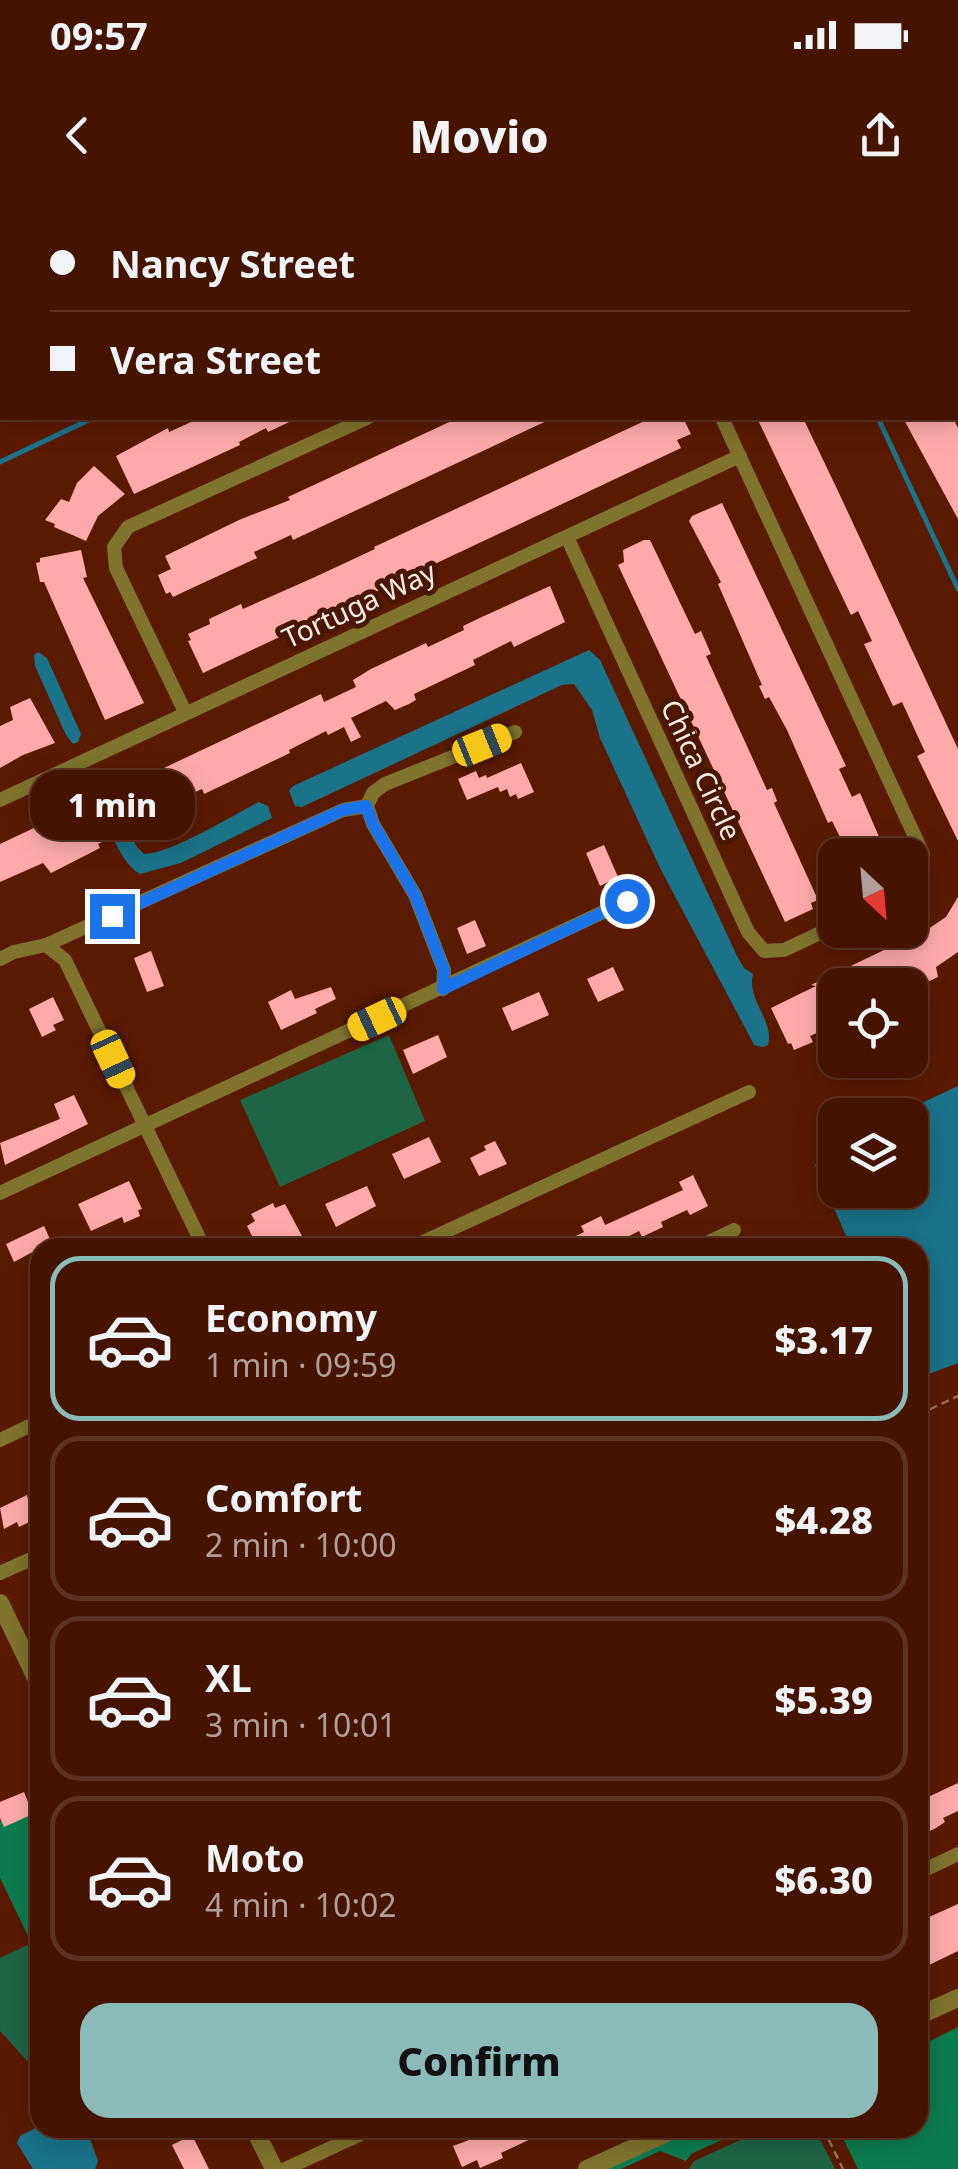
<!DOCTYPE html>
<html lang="en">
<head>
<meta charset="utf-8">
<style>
	body { margin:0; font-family:"Noto Sans",sans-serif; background:#4b1d0b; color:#f1f3f6; height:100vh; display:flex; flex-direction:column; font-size:38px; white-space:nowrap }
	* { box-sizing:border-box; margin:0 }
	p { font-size:32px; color:#af9e99 }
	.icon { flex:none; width:55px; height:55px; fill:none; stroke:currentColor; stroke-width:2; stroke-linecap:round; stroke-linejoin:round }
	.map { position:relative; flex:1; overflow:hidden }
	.details { position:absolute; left:30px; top:1038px; width:898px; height:900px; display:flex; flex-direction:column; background:#441401; border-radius:30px; box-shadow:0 5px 25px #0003,0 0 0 2px #5c3323 }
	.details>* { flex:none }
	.top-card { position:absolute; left:0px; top:0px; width:960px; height:220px; box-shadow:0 5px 25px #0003,0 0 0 2px #5c3323; display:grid; align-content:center; height:220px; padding:0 50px; background:#441401 }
	.needle { width:65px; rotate:154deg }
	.tools { position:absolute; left:818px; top:638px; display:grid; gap:20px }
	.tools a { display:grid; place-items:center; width:110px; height:110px; border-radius:20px; background:#441401; box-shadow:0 5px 25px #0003,0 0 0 2px #5c3323; font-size:50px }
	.end { position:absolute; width:45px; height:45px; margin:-22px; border:12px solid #1a73e8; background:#fff; box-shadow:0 0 0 5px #fff }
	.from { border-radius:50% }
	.bubble { position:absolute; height:70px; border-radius:30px; background:#441401; box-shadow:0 5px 25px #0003,0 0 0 2px #5c3323; font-size:32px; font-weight:800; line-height:70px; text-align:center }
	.car { position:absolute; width:30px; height:60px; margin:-30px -15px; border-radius:12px; box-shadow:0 0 8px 2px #0007; background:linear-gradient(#f5c518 24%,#345 0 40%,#f5c518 0 76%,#345 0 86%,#f5c518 0) }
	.top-card b { display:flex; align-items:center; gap:35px; height:95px; font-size:38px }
	.top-card b+b { border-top:2px solid #5c3323 }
	.top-card i { width:25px; height:25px; background:#f1f3f6 }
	ul { padding:18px 0 0; list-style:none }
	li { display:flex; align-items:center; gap:30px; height:165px; margin:0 20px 15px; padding:0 30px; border:5px solid #5c3323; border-radius:30px }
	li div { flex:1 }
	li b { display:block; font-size:38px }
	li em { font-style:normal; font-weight:800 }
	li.on { border-color:#8bbbb9 }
	li>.icon { width:90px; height:90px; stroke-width:1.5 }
	.action { display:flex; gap:20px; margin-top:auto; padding:20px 50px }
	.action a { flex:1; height:115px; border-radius:30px; background:#8bbbb9; color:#111; font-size:40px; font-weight:800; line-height:115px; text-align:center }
	.status { display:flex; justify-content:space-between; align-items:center; height:70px; padding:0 50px; background:#441401; direction:ltr }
	.status svg { height:28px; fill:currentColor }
	header { display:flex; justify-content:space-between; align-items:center; height:130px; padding:0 50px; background:#441401; font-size:45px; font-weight:800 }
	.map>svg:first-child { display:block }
	.green { fill:#1e6545 }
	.forest { fill:#0c7b50 }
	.water { fill:#1b738a }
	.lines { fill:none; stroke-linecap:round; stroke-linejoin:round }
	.stream { stroke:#1b738a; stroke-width:5 }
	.building { fill:#feaaaa }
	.path { stroke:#9b6e5c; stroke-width:2.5; stroke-dasharray:8 5; stroke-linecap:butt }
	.minor { stroke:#7f732d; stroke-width:14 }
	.tertiary { stroke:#7f732d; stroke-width:18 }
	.route { stroke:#1a73e8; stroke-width:12 }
	.labels { text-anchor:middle; stroke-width:10; stroke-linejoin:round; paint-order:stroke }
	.street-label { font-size:28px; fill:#ffeee8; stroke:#481705 }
</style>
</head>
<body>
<div class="status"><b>09:57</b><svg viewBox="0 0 49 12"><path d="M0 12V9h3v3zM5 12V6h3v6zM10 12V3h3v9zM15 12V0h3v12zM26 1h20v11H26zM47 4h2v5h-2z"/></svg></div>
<header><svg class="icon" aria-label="back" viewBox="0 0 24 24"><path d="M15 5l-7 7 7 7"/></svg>Movio<svg class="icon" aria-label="share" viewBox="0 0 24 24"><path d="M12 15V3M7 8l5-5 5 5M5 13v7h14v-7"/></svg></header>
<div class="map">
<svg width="958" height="1969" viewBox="0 0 958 1969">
	<rect width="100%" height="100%" fill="#5a1a01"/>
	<!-- green -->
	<g class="green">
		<path d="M 389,835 L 425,921 L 280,987 L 240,900 Z"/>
		<path d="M 40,1739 L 40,1875 L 0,1831 L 0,1758 Z"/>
		<path d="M 760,1928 L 802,1928 L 817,1933 L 835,1969 L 689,1969 L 694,1961 L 747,1937 Z"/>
	</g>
	<!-- forest -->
	<g class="forest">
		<path d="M 40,1607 L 40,1731 L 28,1736 L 0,1678 L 0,1621 Z"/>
		<path d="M 958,1827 L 958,1969 L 858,1969 L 838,1928 L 918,1928 L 918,1847 Z"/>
		<path d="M 697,1928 L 748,1928 L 691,1954 L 686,1961 L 660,1951 L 621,1969 L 607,1969 Z"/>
	</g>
	<!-- water -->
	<g class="water">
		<path d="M 589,450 L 600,460 L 737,756 L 744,768 L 753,774 C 746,800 775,821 768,845 L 763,847 L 754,845 L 751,839 L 660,668 L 600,538 L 592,510 L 574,484 L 562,485 L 302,607 L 295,606 L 289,591 L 293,586 Z"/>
		<path d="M 38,452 L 47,458 L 81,534 L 78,542 L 73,544 L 66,535 L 35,466 L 34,455 Z"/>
		<path d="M 103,586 L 137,647 L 144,654 C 171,654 233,615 259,602 L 268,606 L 272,618 L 181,663 L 140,674 C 116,660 107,617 94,594 L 98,587 Z"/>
		<path d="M 958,886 L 958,1163 L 926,1175 L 918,1170 L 918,1048 L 851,1047 L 815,965 L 826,947 L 835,943 L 835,990 L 910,990 L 910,915 L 896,915 Z"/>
		<path d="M 40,1926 L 86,1928 L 98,1961 L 95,1969 L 33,1969 L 17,1943 L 20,1936 Z"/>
	</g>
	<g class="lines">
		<!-- stream -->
		<g class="stream">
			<path d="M 776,0 L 777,2"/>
			<path d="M 510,2 L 515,0"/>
			<path d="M 878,218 L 958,389"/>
			<path d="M 0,262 L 93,218"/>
		</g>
	</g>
	<!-- building -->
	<g class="building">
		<path d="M 200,218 L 298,218 L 268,232 L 266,228 L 239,242 L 240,245 L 134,294 L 116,256 L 168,228 L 169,232 Z"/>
		<path d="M 458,218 L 553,218 L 327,324 L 293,340 L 291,335 L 254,352 L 257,358 L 192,388 L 173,397 L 170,392 L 166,394 L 158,375 L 171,369 L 165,356 L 239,320 L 290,300 L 288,297 Z"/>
		<path d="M 651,218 L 683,218 L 691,234 L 677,240 L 681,248 L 203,473 L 188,441 L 191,440 L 188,434 L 210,424 L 209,419 L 241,404 L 243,409 L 315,377 L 375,349 L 374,347 Z"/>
		<path d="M 757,218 L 803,218 L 838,291 L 958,549 L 958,641 L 917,556 L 925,552 L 902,502 L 893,506 L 864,444 L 872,441 L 858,411 L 851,415 Z"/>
		<path d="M 903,218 L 953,218 L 958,228 L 958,319 Z"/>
		<path d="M 94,266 L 125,294 L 98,316 L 86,341 L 54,327 L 55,324 L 45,320 L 61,299 L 69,302 L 77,283 Z"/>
		<path d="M 722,303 L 846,566 L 839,569 L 852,597 L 860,593 L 887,655 L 849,655 L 832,621 L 828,623 L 787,530 L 769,497 L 765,499 L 759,486 L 762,485 L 718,384 L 721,382 L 689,321 L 692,316 Z"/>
		<path d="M 644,340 L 650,340 L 695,434 L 701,431 L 711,454 L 706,456 L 767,590 L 772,588 L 777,601 L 774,603 L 818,700 L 811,703 L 813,709 L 785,722 L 618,365 L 624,362 L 623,350 Z"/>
		<path d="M 81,350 L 87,377 L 83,378 L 144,503 L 105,520 L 44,382 L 40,382 L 36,363 L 40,362 L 40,358 Z"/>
		<path d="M 550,386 L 565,422 L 514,447 L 511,441 L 473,460 L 475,465 L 414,494 L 416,500 L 409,504 L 395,510 L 386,501 L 351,518 L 361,537 L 351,542 L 344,527 L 328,535 L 326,531 L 289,550 L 290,553 L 204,594 L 202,589 L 159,608 L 161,613 L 140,623 L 138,618 L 134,620 L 124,597 L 136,591 L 132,583 L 321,494 L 324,502 L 356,487 L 353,480 L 371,469 L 426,443 L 428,447 L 464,430 L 463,426 L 484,416 Z"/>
		<path d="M 30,498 L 55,543 L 23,555 L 0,568 L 0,526 L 13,520 L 10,507 Z"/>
		<path d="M 521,563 L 534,592 L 518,599 L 516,594 L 510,597 L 507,589 L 500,592 L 498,587 L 467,600 L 458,579 L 476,571 L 479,578 L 486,575 L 487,578 Z"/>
		<path d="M 86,607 L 102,642 L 98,644 L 100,648 L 51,673 L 43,663 L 0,682 L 0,644 L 72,610 L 73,612 Z"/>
		<path d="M 604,645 L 618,677 L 600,686 L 586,653 Z"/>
		<path d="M 958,697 L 958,752 L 936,767 L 938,777 L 917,787 L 835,785 L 835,825 L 810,836 L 813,842 L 794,850 L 791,843 L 788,844 L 771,808 L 816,786 L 811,785 L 928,729 L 946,717 Z"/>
		<path d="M 475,720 L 486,746 L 467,754 L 457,728 Z"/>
		<path d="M 151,751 L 164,786 L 147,792 L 134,758 Z"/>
		<path d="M 613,767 L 624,790 L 598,802 L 587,779 Z"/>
		<path d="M 331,787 L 336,799 L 315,809 L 317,813 L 281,830 L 268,802 L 291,790 L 295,799 Z"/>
		<path d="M 539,792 L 549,815 L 512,831 L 502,808 Z"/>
		<path d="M 53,797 L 64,820 L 53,825 L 56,830 L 42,837 L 29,809 Z"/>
		<path d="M 438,835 L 447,857 L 413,874 L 403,850 Z"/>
		<path d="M 74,895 L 88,924 L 5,965 L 0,943 L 60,919 L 54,904 Z"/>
		<path d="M 429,937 L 441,962 L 404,979 L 392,954 Z"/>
		<path d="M 495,941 L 507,964 L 479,976 L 470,958 L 486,950 L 484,946 Z"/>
		<path d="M 693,975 L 708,1006 L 690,1015 L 687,1010 L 661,1022 L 663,1027 L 642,1037 L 639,1031 L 614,1044 L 616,1048 L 552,1048 L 584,1032 L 581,1026 L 601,1016 L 605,1025 L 683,990 L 679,982 Z"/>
		<path d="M 129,981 L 142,1009 L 138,1010 L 140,1016 L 124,1023 L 122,1017 L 91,1031 L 78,1004 Z"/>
		<path d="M 367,986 L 376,1006 L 336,1027 L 325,1004 Z"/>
		<path d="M 273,1003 L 275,1008 L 285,1004 L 302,1036 L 279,1048 L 258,1048 L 247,1026 L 255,1021 L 251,1014 Z"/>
		<path d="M 44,1026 L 54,1048 L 40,1048 L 14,1062 L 6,1044 Z"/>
		<path d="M 40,1294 L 40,1317 L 19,1327 L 17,1322 L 4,1329 L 0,1308 L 27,1295 L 28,1299 Z"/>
		<path d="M 958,1583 L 958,1611 L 943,1618 L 945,1622 L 936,1628 L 920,1636 L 918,1596 L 926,1592 L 928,1597 Z"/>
		<path d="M 24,1592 L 33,1614 L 4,1627 L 0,1618 L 0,1602 Z"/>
		<path d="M 958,1704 L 958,1751 L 925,1767 L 918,1751 L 918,1722 Z"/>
		<path d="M 477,1928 L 554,1928 L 501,1953 L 503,1958 L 480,1968 L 477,1960 L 462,1967 L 453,1946 L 469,1940 L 465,1933 Z"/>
		<path d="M 192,1935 L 209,1969 L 184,1969 L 172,1945 Z"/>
	</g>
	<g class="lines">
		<!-- path -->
		<g class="path">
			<path d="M 918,1215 L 958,1196"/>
			<path d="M 823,1928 L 843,1969"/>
		</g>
		<!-- minor -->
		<g class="minor">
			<path d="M 875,0 L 876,2"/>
			<path d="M 211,2 L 216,0"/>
			<path d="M 0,98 L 2,98"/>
			<path d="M 958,178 L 958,179"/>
			<path d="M 722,218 L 923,654 L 923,675 L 910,690"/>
			<path d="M 567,337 L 748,732 L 764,751 L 784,750 L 835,726"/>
			<path d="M 185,512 L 116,368 L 114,347 L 128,327 L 367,218"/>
			<path d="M 0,600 L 740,256"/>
			<path d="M 367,606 L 373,624 L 415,695 L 444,770 L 443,789"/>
			<path d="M 46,745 L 65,760 L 204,1048"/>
			<path d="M 0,759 L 14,752 L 46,745 L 343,610 L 367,606 L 373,593 L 385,584 L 515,532"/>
			<path d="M 0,993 L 627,701"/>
			<path d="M 410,1048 L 749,892"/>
			<path d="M 696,1048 L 734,1030"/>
			<path d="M 0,1240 L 40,1221"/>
			<path d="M 0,1373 L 40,1355"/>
			<path d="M 918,1673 L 958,1654"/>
			<path d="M 285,1969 L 374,1928"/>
		</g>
		<!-- tertiary -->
		<g class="tertiary">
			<path d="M 0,1403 L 40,1486"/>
			<path d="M 918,1816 L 958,1798"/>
			<path d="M 254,1928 L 274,1969"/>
			<path d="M 587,1969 L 677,1928"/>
		</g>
	</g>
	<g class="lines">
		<!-- route -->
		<path class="route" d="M 112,716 L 343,610 L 366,606 L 373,624 L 415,695 L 444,770 L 443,789 L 627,701"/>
	</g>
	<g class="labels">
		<!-- street labels -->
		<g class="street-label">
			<text transform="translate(359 405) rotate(-25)" y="10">Tortuga Way</text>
			<text transform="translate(701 570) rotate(65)" y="10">Chica Circle</text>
		</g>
	</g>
</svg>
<div class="tools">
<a><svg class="needle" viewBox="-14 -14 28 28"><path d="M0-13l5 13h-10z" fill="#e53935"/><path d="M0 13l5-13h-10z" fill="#af9e99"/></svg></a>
<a><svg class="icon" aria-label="locate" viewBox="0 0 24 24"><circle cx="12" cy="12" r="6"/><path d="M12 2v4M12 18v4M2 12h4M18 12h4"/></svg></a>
<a><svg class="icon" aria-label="layers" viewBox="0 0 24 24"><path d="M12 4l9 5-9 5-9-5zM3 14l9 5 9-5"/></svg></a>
</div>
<i class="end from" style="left:627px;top:701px"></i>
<i class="end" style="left:112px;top:716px"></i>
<div class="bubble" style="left:30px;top:570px;width:165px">1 min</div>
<i class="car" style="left:482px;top:545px;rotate:68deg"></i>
<i class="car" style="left:377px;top:819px;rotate:245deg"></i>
<i class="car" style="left:113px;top:859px;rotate:155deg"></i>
<div class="top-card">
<b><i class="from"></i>Nancy Street</b>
<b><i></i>Vera Street</b>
</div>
<section class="details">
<ul>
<li class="on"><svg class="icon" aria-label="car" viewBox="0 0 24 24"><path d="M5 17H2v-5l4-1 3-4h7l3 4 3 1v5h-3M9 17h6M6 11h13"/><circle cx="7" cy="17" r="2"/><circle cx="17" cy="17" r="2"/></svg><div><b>Economy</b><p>1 min · 09:59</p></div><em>$3.17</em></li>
<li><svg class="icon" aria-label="car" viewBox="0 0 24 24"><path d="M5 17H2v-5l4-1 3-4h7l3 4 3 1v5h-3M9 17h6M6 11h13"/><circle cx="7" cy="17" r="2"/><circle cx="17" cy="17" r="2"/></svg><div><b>Comfort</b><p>2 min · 10:00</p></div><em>$4.28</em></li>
<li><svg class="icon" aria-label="car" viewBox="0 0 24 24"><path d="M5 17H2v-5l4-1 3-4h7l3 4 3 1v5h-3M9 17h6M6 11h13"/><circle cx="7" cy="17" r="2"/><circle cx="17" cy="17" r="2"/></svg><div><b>XL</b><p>3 min · 10:01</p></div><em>$5.39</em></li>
<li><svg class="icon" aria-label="car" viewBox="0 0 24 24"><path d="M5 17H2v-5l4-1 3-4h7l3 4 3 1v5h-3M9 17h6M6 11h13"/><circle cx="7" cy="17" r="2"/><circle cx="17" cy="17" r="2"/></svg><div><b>Moto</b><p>4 min · 10:02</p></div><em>$6.30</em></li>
</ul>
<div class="action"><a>Confirm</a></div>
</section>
</div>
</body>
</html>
